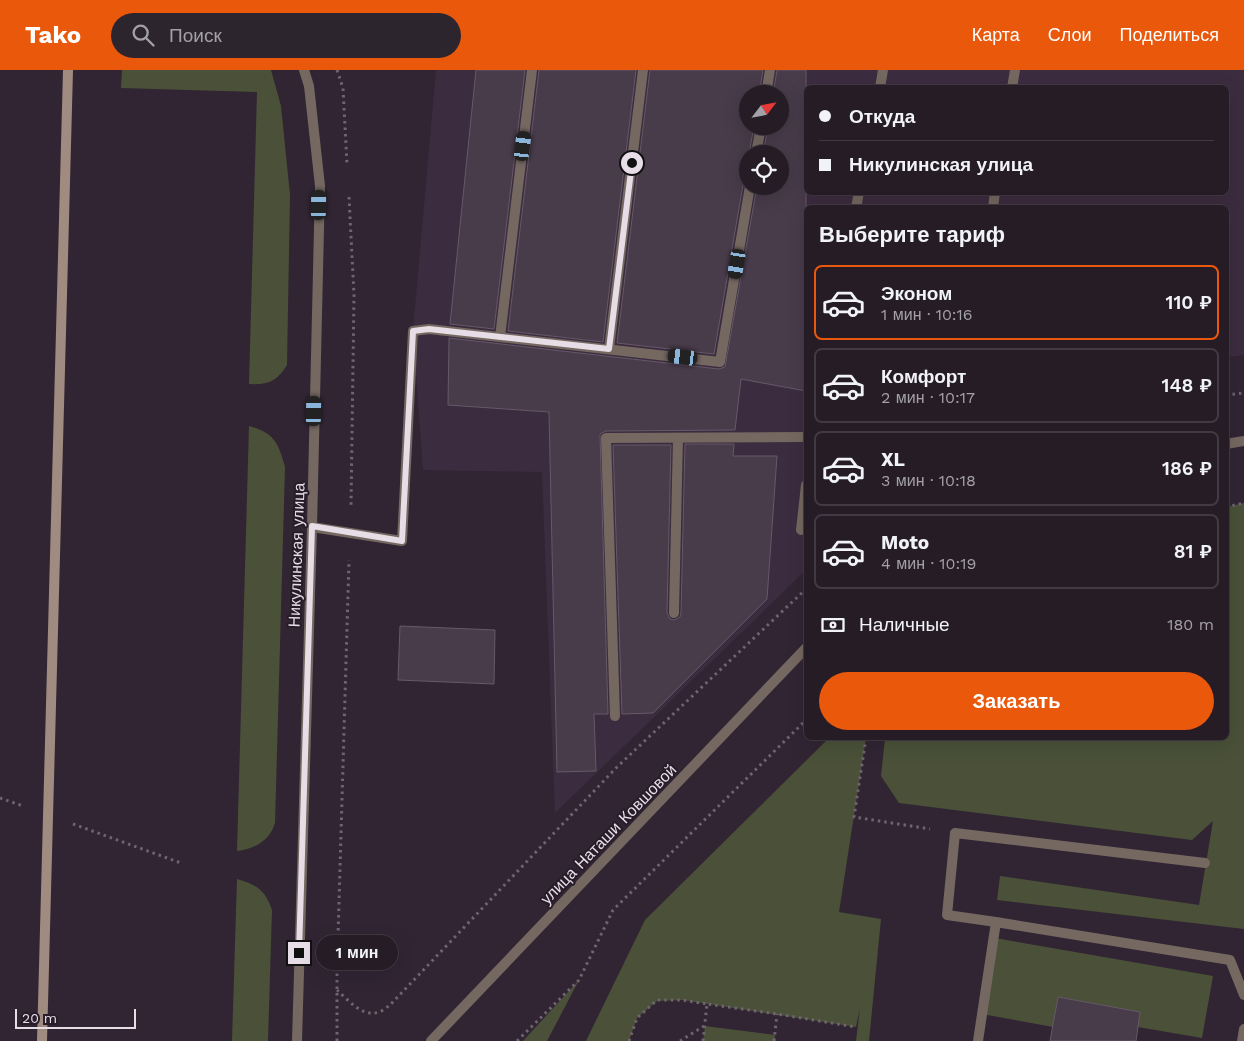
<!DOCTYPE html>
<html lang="ru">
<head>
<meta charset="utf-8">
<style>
	body { margin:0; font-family:"Work Sans",sans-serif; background:#2d252e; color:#f1f3f6; height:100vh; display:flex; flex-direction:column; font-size:19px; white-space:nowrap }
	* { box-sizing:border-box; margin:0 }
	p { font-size:16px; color:#a3a1a7 }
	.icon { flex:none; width:28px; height:28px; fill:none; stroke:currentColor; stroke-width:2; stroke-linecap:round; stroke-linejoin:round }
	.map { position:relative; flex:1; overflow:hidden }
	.drawer { position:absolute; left:804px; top:135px; width:425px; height:535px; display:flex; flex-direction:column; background:#251c26; border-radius:8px; box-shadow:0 5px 20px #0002,0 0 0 1px #423a43 }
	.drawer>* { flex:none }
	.top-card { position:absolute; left:804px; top:15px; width:425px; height:110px; border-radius:8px; box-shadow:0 5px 20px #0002,0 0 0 1px #423a43; display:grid; align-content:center; height:110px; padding:0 15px; background:#251c26 }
	.needle { width:32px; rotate:58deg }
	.fabs { position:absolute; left:739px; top:15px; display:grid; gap:10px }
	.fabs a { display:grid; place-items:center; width:50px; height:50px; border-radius:50%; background:#251c26; box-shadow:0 5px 20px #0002,0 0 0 1px #423a43; font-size:25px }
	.scale { position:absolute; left:15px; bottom:12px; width:121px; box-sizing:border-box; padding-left:5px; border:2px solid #e6dde7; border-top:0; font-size:14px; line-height:18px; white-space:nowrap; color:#e6dde7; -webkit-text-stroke:4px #271c29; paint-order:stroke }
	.end { position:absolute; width:22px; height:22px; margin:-11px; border:6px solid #e6dde7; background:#111; box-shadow:0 0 0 2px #111 }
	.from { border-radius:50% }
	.bubble { position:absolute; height:35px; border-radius:18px; background:#251c26; box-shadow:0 5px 20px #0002,0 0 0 1px #423a43; font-size:16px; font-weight:600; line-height:35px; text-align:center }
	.car { position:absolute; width:15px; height:30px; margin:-15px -8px; border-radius:6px; box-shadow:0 0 4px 1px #0007; background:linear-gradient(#222 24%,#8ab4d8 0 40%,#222 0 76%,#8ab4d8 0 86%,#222 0) }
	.top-card b { display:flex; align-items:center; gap:18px; height:48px; font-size:19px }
	.top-card b+b { border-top:1px solid #423a43 }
	.top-card i { width:12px; height:12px; background:#f1f3f6 }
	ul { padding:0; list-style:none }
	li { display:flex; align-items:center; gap:15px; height:75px; margin:0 10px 8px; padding:0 5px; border:2px solid #423a43; border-radius:8px }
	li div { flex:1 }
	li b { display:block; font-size:19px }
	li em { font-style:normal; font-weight:600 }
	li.selected { border-color:#ea580c }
	li>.icon { width:45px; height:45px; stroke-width:1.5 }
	h2 { padding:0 15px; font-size:22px; line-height:60px }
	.pay { display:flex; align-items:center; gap:12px; height:55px; padding:0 15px; font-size:19px }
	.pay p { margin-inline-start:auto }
	.button { display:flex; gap:10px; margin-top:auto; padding:10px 15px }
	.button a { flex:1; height:58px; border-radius:30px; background:#ea580c; color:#fff; font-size:20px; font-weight:600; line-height:58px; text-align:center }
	header { display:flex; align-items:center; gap:30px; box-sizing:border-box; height:70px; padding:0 25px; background:#ea580c; color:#fff }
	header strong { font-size:24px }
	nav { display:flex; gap:28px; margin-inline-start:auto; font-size:18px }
	.search { width:350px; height:45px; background:#2d252e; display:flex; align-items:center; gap:12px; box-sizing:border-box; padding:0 18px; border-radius:28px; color:#a3a1a7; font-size:19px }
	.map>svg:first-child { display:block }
	.built { fill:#3c2c3f; fill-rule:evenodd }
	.green { fill:#4a5138 }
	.building { fill:#483b4a; stroke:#665969 }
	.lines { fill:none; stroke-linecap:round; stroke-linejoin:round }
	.path { stroke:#6f6470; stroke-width:3; stroke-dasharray:2.5 4; stroke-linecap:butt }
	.service { stroke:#756861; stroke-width:10 }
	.tertiary { stroke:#756861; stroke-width:10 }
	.secondary-bridge { stroke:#a08b80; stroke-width:10 }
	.route { stroke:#e6dde7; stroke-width:6 }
	.labels { text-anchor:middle; stroke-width:4; stroke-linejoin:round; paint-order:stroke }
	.street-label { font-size:16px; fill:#e6dde7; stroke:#271c29 }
</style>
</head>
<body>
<header>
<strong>Tako</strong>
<div class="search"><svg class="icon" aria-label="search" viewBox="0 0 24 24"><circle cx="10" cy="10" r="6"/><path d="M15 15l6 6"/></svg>Поиск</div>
<nav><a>Карта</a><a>Слои</a><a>Поделиться</a></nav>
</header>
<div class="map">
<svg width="1244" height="971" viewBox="0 0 1244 971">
	<rect width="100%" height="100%" fill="#312533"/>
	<!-- built -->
	<path class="built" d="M 436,0 L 1244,0 L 1244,285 L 1226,287 L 1226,138 L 806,138 L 806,500 L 555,743 L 542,402 L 423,400 L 413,261 ZM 806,18 L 1226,18 L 1226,122 L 806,122 ZM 748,24 L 780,24 L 780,56 L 748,56 ZM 748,84 L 780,84 L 780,116 L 748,116 Z"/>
	<!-- green -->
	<g class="green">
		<path d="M 122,0 L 271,0 L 281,36 L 290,125 L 287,295 C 277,311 269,315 249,314 L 257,22 L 121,18 Z"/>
		<path d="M 249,356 C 274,363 278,372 285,397 L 275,753 C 270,770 255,779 237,781 Z"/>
		<path d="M 1244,433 L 1244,859 L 997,830 L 1000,806 L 1199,835 L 1213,751 L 1192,770 L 899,733 L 881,706 L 885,668 L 1226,668 L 1226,437 Z"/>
		<path d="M 829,668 L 866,668 L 839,842 L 881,849 L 869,971 L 856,971 L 860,938 L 856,957 L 682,930 L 657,931 L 637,948 L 629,971 L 586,971 L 645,850 Z"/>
		<path d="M 237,809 C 257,815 265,820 272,840 L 268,971 L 232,971 Z"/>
		<path d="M 995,868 L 1213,906 L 1202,968 L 1138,957 L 1140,942 L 1058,927 L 1053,957 L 982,944 Z"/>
		<path d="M 579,910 L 547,971 L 523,971 Z"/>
		<path d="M 705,956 L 775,965 L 775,971 L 703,971 Z"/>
	</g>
	<!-- building -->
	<g class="building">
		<path d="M 476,0 L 525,0 L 494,259 L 450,254 Z"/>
		<path d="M 539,0 L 636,0 L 603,272 L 508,261 Z"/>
		<path d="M 650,0 L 763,0 L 759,24 L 748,24 L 748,56 L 754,56 L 749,84 L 748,84 L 748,110 L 743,115 L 714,284 L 617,273 Z"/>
		<path d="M 777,0 L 806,0 L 806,321 L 741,309 L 735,360 L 606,361 L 600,364 L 608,644 L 594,644 L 596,701 L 557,702 L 549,342 L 448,335 L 449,268 L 719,299 L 725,297 L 757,116 L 780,116 L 780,84 L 763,84 L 768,56 L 780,56 L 780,24 L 773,24 Z"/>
		<path d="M 685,374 L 734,374 L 733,386 L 777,386 L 767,529 L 653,643 L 622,644 L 613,375 L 671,375 L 667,543 L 670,549 L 674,550 L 680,547 L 681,543 Z"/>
		<path d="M 400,556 L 495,560 L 494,614 L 398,610 Z"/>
		<path d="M 1058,927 L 1140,942 L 1136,971 L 1050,971 Z"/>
	</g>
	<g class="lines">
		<!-- path -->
		<g class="path">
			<path d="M 337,0 L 343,18 L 347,94"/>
			<path d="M 349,127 L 354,225 L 351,436"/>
			<path d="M 1226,325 L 1244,323"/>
			<path d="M 1226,437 L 1244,433"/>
			<path d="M 866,668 L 854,747 L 930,759"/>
			<path d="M 0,728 L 23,736"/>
			<path d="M 73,754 L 181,793"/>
			<path d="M 337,920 C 348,930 363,948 379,942 C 383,941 387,937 390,935 L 617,697 L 806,519"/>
			<path d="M 337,971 L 337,901 L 349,490"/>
			<path d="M 517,971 L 579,910 L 613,840 L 806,650"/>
			<path d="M 629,971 L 637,948 L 657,930 L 682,930 L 707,934"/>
			<path d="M 680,971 L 704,956"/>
			<path d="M 703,971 L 707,934 L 777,944 L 856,957"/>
			<path d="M 774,971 L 777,944"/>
		</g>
		<!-- service -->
		<g class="service">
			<path d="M 880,18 L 883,0"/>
			<path d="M 1012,18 L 1015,0"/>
			<path d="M 766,24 L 770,0"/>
			<path d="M 756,84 L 761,56"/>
			<path d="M 856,138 L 859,122"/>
			<path d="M 993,138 L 995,122"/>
			<path d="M 500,267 L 532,0"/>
			<path d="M 609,279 L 643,0"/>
			<path d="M 312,457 L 402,471 L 413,261 L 429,259 L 720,292 L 750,116"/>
			<path d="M 801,460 L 806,415"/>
			<path d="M 674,543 L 678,368"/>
			<path d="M 615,646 L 606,368 L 806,367"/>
			<path d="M 996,852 L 947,845 L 955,763 L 1205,793"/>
			<path d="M 978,971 L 996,852 L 1230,890 L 1244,925"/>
			<path d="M 1242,971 L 1244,959"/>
		</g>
		<!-- tertiary -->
		<g class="tertiary">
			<path d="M 1226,374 L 1244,371"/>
			<path d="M 297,971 L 312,457 L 320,116 L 309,16 L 304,0"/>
			<path d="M 431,971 L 806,578"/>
		</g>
		<!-- secondary-bridge -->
		<path class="secondary-bridge" d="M 42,971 L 68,0"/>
	</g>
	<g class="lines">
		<!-- route -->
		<path class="route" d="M 299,883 L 312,456 L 402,471 L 413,261 L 429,259 L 609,279 L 632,93"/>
	</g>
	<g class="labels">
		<!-- street labels -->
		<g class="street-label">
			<text transform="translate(296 485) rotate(-88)" y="6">Никулинская улица</text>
			<text transform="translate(608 764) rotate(-46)" y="6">улица Наташи Ковшовой</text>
		</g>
	</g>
</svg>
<div class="fabs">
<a><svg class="needle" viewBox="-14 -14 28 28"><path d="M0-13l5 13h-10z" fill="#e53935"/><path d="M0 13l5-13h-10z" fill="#a3a1a7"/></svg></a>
<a><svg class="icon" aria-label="locate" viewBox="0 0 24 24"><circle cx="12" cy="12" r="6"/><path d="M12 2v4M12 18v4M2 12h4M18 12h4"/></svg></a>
</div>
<div class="scale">20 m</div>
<i class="end from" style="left:632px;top:93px"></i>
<i class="end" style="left:299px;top:883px"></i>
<div class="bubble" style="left:316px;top:865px;width:82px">1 мин</div>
<i class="car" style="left:523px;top:76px;rotate:7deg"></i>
<i class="car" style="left:319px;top:135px;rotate:1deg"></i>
<i class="car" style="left:737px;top:194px;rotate:190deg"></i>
<i class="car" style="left:683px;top:287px;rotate:277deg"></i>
<i class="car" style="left:314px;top:341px;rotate:1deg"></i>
<div class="top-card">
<b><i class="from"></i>Откуда</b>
<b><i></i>Никулинская улица</b>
</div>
<section class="drawer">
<h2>Выберите тариф</h2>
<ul>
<li class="selected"><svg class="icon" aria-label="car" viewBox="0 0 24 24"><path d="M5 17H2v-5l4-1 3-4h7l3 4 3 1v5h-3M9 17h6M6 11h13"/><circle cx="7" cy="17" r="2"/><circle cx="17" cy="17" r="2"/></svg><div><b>Эконом</b><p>1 мин · 10:16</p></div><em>110 ₽</em></li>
<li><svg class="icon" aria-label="car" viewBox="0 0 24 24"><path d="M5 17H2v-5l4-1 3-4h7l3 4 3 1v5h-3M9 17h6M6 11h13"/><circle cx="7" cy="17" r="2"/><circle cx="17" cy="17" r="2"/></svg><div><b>Комфорт</b><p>2 мин · 10:17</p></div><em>148 ₽</em></li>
<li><svg class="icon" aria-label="car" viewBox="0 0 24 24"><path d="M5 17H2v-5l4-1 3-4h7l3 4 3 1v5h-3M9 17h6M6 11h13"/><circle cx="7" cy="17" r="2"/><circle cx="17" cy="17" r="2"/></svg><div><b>XL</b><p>3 мин · 10:18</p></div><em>186 ₽</em></li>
<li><svg class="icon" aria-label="car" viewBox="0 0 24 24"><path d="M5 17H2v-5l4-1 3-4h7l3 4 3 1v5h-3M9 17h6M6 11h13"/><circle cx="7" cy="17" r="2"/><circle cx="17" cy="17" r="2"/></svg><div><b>Moto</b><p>4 мин · 10:19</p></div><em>81 ₽</em></li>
</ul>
<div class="pay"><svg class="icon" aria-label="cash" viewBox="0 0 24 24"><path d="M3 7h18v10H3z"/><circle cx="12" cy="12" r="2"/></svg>Наличные<p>180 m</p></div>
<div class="button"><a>Заказать</a></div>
</section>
</div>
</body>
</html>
